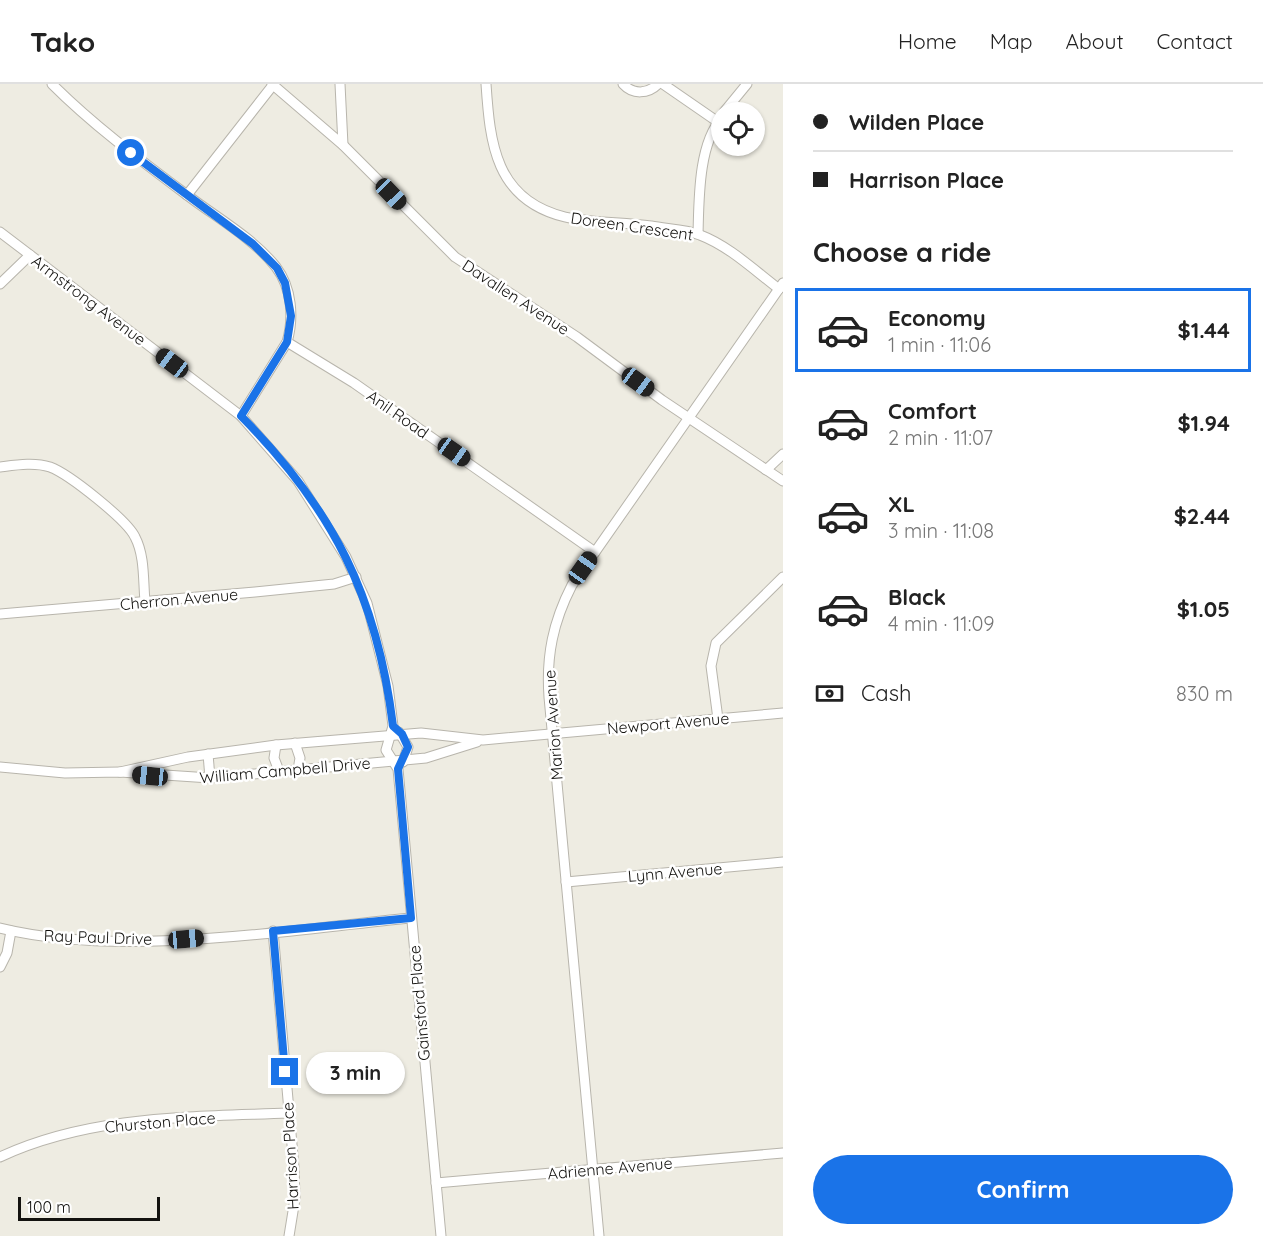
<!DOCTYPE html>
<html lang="en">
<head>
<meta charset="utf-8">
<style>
	body { margin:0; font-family:Quicksand,sans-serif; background:#f2f2f2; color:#222; height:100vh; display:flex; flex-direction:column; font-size:22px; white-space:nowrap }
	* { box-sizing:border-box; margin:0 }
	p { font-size:20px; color:#767676 }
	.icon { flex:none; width:33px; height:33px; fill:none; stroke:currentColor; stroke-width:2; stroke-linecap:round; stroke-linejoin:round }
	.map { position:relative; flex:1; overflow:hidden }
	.sheet { display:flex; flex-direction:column; background:#fff; width:480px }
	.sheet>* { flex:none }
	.banner { display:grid; align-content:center; height:132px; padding:0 30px; background:#fff }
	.tools { position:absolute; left:711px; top:18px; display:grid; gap:12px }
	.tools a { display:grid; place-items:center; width:54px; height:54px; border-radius:50%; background:#fff; box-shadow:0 2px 4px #0004; font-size:30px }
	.scale { position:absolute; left:18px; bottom:15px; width:142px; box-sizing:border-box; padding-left:6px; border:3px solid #13120f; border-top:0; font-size:16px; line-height:21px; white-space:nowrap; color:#13120f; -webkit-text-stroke:4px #fff; paint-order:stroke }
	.end { position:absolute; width:27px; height:27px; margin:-14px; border:8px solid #1a73e8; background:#fff; box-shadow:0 0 0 3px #fff }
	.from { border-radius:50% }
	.bubble { position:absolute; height:42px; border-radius:21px; background:#fff; box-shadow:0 2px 4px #0004; font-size:20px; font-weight:800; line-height:42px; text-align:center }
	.car { position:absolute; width:18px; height:36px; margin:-18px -9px; border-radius:8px; box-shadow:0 0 4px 2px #0007; background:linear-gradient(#222 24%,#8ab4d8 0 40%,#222 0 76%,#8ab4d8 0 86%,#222 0) }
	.banner b { display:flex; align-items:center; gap:21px; height:57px; font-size:22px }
	.banner b+b { border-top:2px solid #e0e0e0 }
	.banner i { width:15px; height:15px; background:#222 }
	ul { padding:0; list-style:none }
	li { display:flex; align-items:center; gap:18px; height:84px; margin:0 12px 9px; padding:0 18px; border:3px solid transparent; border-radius:0px }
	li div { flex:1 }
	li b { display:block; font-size:22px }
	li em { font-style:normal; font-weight:800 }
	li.active { border-color:#1a73e8 }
	li>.icon { width:54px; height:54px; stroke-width:1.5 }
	h2 { padding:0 30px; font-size:27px; line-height:72px }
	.pay { display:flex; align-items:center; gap:15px; height:66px; padding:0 30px; font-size:22px }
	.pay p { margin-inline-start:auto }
	.button { display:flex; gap:12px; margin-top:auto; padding:12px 30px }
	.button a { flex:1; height:69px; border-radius:36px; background:#1a73e8; color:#fff; font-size:24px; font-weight:800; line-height:69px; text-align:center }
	header { display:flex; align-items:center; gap:36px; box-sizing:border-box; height:84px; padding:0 30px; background:#fff; border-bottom:2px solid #e0e0e0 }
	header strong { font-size:28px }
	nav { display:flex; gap:33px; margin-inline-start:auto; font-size:21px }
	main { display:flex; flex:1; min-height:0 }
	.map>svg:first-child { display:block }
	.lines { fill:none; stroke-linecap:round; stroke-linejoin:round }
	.minor-casing { stroke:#b8b5ac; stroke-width:11 }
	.minor { stroke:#fff; stroke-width:9 }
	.route { stroke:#1a73e8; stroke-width:8 }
	.labels { text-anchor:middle; stroke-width:5; stroke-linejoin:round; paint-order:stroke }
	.street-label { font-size:16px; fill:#13120f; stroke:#fff }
</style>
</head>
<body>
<header>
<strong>Tako</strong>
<nav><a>Home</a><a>Map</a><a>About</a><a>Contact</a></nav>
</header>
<main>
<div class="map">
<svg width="783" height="1152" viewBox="0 0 783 1152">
	<rect width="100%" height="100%" fill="#eeece2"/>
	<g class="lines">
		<defs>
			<g id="minor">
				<path d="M 52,0 C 94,42 143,78 191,114 C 219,135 254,155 276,183 C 292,204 294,234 287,258 L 241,332"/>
				<path d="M 272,0 L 343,61 L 455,173 L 577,253 L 662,316 L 783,397"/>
				<path d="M 340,0 L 343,61"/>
				<path d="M 486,0 C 490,59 495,116 565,133 C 592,139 623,138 651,142 C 666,145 686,145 700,151 C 729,162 754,186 779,205"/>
				<path d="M 623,0 C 633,11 648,10 658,0"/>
				<path d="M 663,0 L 718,38"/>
				<path d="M 724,28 L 747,0"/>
				<path d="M 187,111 L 273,1"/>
				<path d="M 0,148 L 241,332 L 298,397 L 346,473 L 367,519 L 388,602 L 393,642 L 386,666 L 398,685 L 441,1152"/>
				<path d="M 698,150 C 699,118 698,59 722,34"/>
				<path d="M 0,200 L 30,171"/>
				<path d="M 287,258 L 354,299 L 595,468"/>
				<path d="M 0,383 C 16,381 34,378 50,383 C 69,390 127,436 135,453 C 145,472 143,497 145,517"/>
				<path d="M 766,386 L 783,370"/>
				<path d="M 0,530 L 255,508 L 334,500 L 356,493"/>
				<path d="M 718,635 L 711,582 L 716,559 L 783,493"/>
				<path d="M 399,648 L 408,663 L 403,678"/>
				<path d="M 295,659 L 300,674 L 298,686"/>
				<path d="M 276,661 L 274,674 L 279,687"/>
				<path d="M 208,670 L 210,694"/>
				<path d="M 0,683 L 65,689 L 120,688 L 210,694 L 426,674 L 477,658"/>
				<path d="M 120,688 L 188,673 L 276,661 L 421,649 L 483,656 L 783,629"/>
				<path d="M 566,798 L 783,778"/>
				<path d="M 0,844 C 123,874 285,846 411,834"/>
				<path d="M 273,847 L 294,1083 L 295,1115 L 289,1152"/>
				<path d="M 0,883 L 7,869 L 11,847"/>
				<path d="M 0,1073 C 90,1031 192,1033 288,1029"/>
				<path d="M 436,1099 L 783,1069"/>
				<path d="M 599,1152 L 549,613 C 546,572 553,538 572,501 L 783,199"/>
			</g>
		</defs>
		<!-- minor casing -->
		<use href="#minor" class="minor-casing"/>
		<!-- minor -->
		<use href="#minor" class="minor"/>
	</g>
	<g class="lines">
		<!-- route -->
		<path class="route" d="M 131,69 L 253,160 L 277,184 L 285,199 L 291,232 L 287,258 L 241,332 C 333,425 377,512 393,642 L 402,650 L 408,663 L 398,685 L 411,834 L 273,847 L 285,988"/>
	</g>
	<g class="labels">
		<!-- street labels -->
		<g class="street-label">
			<text transform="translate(632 142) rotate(8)" y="6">Doreen Crescent</text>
			<text transform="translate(516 213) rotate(33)" y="6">Davallen Avenue</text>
			<text transform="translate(89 216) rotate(37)" y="6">Armstrong Avenue</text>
			<text transform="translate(398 330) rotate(35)" y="6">Anil Road</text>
			<text transform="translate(179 515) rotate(-5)" y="6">Cherron Avenue</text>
			<text transform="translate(668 639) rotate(-5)" y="6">Newport Avenue</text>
			<text transform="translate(553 641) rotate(-94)" y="6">Marion Avenue</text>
			<text transform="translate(285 686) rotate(-5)" y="6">William Campbell Drive</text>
			<text transform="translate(675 788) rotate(-5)" y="6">Lynn Avenue</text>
			<text transform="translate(98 853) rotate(2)" y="6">Ray Paul Drive</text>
			<text transform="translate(419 919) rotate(-95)" y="6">Gainsford Place</text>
			<text transform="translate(160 1038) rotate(-5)" y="6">Churston Place</text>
			<text transform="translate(290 1072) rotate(-93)" y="6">Harrison Place</text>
			<text transform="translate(610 1084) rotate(-5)" y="6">Adrienne Avenue</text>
		</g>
	</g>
</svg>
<div class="tools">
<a><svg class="icon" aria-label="locate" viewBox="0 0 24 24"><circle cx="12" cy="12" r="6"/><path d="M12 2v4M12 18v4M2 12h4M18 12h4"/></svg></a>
</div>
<div class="scale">100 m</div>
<i class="end from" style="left:131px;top:69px"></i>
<i class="end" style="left:285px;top:988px"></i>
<div class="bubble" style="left:306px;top:968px;width:99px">3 min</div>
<i class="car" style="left:391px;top:110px;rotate:136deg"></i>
<i class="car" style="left:172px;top:279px;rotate:307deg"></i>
<i class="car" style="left:638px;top:298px;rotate:126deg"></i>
<i class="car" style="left:454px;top:368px;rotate:125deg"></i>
<i class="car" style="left:583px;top:484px;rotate:35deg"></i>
<i class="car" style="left:150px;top:692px;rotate:276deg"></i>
<i class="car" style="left:186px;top:855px;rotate:85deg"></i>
</div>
<section class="sheet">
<div class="banner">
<b><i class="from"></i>Wilden Place</b>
<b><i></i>Harrison Place</b>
</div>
<h2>Choose a ride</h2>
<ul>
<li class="active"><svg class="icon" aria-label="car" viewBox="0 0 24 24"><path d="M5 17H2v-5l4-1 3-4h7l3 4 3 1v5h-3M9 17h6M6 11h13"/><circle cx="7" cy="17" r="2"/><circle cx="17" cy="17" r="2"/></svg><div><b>Economy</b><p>1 min · 11:06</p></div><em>$1.44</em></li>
<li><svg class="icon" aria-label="car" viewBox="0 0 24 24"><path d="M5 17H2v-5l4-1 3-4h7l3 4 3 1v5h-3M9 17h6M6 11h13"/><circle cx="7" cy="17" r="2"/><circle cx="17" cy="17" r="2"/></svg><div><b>Comfort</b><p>2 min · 11:07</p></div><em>$1.94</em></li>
<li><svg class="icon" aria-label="car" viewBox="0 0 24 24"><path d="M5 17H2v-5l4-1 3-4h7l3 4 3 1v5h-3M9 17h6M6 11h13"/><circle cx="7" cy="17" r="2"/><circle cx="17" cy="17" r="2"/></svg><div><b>XL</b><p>3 min · 11:08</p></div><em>$2.44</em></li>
<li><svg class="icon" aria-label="car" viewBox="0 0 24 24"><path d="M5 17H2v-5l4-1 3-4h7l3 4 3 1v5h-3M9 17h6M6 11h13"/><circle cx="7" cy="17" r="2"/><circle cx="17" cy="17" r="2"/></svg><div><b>Black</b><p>4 min · 11:09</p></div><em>$1.05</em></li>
</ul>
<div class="pay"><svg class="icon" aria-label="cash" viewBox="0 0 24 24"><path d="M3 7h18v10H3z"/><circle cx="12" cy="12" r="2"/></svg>Cash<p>830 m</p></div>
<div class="button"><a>Confirm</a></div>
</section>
</main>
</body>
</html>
